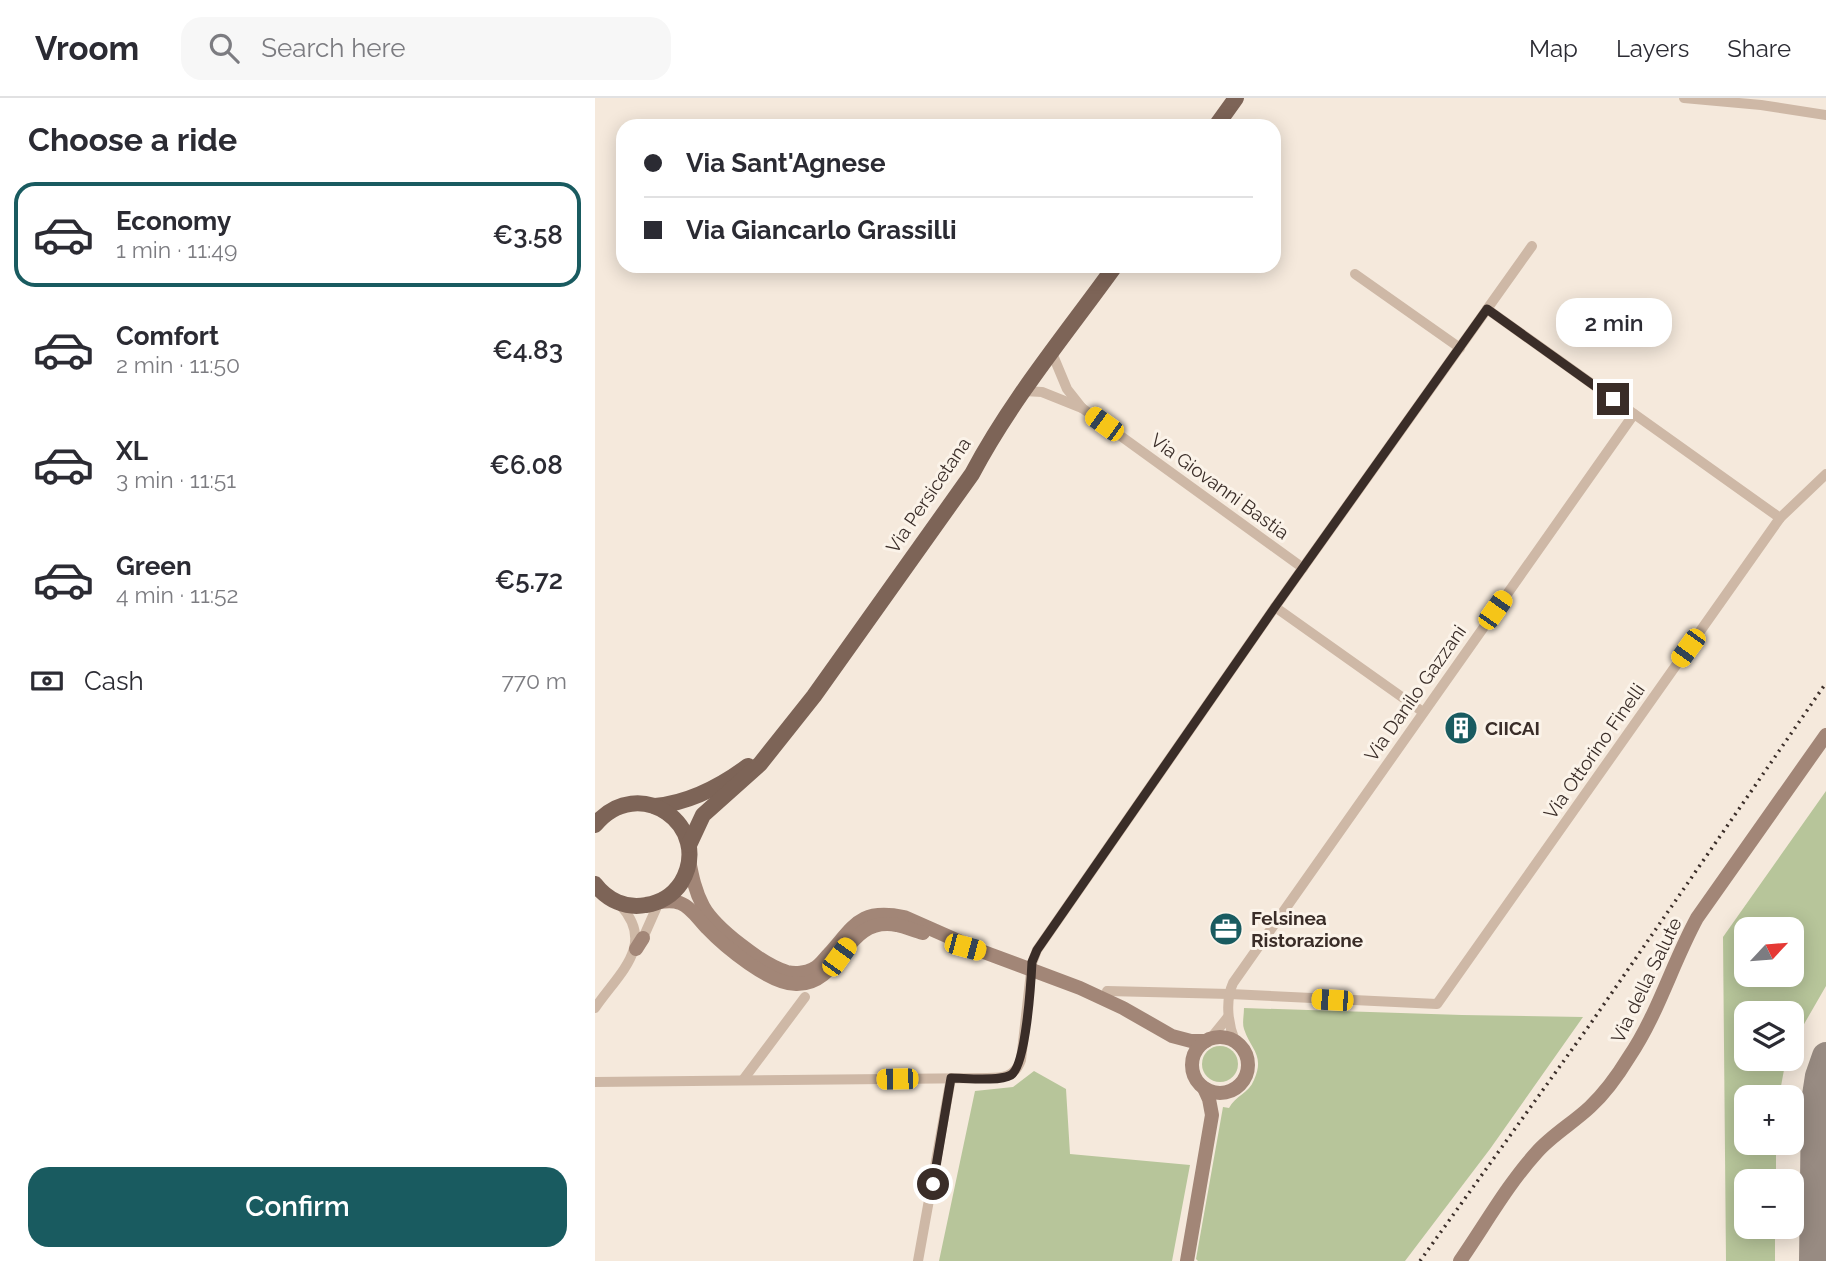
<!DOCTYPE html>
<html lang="en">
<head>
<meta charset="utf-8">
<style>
	body { margin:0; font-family:Raleway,sans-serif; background:#f7f7f7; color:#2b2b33; height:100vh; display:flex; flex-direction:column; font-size:26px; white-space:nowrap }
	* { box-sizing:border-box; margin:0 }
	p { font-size:23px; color:#7c7c81 }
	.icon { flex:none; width:38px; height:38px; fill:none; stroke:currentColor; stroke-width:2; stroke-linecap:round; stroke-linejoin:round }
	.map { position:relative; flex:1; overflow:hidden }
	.drawer { display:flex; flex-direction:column; background:#fff; width:595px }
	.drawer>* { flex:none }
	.guide { position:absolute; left:21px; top:21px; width:665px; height:154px; border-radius:21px; box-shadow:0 4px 18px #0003; display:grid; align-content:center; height:154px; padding:0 28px; background:#fff }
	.needle { width:46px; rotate:64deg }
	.controls { position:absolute; left:1139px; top:819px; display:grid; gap:14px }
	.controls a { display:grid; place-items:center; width:70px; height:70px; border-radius:14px; background:#fff; box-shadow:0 4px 18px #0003; font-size:35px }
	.end { position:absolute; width:32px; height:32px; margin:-16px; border:9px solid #3a2d28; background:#fff; box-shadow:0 0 0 4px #fff }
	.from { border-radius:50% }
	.bubble { position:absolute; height:49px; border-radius:21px; background:#fff; box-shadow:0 4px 18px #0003; font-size:23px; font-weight:600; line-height:49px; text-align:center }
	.car { position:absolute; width:21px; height:42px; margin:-21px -10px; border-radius:9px; box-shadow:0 0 5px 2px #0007; background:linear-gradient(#f5c518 24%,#345 0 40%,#f5c518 0 76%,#345 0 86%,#f5c518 0) }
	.guide b { display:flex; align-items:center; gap:24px; height:66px; font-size:26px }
	.guide b+b { border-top:2px solid #e1e1e2 }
	.guide i { width:18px; height:18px; background:#2b2b33 }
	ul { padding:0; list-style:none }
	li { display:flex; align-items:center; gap:21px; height:105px; margin:0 14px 10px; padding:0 14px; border:4px solid transparent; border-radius:21px }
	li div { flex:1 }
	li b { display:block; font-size:26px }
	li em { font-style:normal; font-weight:600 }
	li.on { border-color:#195b60 }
	li>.icon { width:63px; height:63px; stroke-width:1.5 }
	h2 { padding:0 28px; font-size:32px; line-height:84px }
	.pay { display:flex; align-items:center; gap:18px; height:77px; padding:0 28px; font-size:26px }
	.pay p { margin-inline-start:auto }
	.cta { display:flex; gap:14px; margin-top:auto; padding:14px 28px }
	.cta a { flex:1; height:80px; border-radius:21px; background:#195b60; color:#fff; font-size:28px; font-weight:600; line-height:80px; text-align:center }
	header { display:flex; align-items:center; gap:42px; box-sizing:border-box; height:98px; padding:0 35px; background:#fff; border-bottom:2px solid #e1e1e2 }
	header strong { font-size:33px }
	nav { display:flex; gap:38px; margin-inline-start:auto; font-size:24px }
	.search { width:490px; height:63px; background:#f7f7f7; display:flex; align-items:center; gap:18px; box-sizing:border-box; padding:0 24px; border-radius:21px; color:#7c7c81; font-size:26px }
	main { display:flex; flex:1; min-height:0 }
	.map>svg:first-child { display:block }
	.grass { fill:#b7c59a; fill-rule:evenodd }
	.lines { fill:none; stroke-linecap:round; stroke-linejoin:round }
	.taxiway { stroke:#988b82; stroke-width:28 }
	.street { stroke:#ceb8a6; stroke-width:10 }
	.secondary { stroke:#a28677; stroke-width:14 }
	.primary { stroke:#7d6457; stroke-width:16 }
	.rail { stroke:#3a2d28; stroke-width:3.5; stroke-dasharray:2 5; stroke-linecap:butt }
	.route { stroke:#3a2d28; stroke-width:9 }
	.labels { text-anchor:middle; stroke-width:6; stroke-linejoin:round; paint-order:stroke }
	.street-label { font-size:19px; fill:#3a2d28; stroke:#fbf3e9 }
	.poi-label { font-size:19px; font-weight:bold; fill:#3a2d28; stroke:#fbf3e9; text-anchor:start }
</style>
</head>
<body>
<header>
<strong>Vroom</strong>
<div class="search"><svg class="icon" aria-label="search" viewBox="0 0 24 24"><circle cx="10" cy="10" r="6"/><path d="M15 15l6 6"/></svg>Search here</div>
<nav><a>Map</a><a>Layers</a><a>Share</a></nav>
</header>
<main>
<section class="drawer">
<h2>Choose a ride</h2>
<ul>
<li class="on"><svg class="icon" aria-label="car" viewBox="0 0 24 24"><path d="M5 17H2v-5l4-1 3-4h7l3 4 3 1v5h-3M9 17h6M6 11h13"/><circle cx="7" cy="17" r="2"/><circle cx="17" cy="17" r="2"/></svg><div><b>Economy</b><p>1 min · 11:49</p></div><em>€3.58</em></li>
<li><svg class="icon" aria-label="car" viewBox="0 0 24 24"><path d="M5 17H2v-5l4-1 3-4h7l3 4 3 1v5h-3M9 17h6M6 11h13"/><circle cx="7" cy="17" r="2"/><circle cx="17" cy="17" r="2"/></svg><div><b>Comfort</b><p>2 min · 11:50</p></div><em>€4.83</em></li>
<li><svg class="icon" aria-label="car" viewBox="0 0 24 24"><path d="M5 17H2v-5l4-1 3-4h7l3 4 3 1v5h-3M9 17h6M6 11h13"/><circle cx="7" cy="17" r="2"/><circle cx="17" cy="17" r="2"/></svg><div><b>XL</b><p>3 min · 11:51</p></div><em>€6.08</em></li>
<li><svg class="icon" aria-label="car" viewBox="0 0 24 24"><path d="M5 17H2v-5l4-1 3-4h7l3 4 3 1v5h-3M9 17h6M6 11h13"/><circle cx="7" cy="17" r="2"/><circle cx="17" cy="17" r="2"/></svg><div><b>Green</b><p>4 min · 11:52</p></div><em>€5.72</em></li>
</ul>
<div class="pay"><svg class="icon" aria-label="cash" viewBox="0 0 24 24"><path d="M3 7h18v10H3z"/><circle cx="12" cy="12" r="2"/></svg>Cash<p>770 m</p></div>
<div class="cta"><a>Confirm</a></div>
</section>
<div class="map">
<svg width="1231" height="1163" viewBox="0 0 1231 1163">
	<rect width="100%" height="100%" fill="#f5e9dc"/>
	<!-- grass -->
	<g class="grass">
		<path d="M 1231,693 L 1231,888 L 1197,947 L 1197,915 L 1152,915 L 1152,961 L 1191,961 L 1184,999 L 1152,999 L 1152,1045 L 1181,1045 L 1181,1083 L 1152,1083 L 1152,1129 L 1180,1129 L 1180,1163 L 1131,1163 L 1128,839 ZM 1152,831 L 1197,831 L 1197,877 L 1152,877 Z"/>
		<path d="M 649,910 L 867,917 L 988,919 L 895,1051 L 810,1163 L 603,1163 L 601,1161 L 628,1009 L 634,1010 C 640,998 654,995 659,982 C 670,957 656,952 649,931 C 647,925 649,917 649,910 Z"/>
		<circle cx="625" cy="966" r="18"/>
		<path d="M 439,973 L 471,991 L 475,1056 L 595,1067 L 577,1163 L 344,1163 L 380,993 L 418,989 Z"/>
	</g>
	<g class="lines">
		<!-- taxiway -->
		<path class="taxiway" d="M 1218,1163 L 1220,1004 L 1224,978 L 1231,958"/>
		<!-- street -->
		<g class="street">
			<path d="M 1089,0 L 1166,7 L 1231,17"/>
			<path d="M 760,176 L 865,250"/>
			<path d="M 892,211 L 1185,420"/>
			<path d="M 457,255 L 472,291 L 487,310 L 708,470"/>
			<path d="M 429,293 L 447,294 L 487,310"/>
			<path d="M 680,509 L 828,614"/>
			<path d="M 48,840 L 64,804"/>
			<path d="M 512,893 L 635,896 L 842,906 L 1185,420 L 1231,376"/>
			<path d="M 0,910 C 24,875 61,847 26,808"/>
			<path d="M 616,940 L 633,919"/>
			<path d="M 640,943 C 633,926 630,903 638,885 L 1039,316"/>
			<path d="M 148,982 L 210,899"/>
			<path d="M 0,984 L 392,980 C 408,980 420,979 426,962 L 437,865 L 442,852 L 680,509 L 937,148"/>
			<path d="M 323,1163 L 356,980"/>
		</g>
		<!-- secondary -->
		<g class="secondary">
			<path d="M 94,762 C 97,778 100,793 108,808 C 120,830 168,867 192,874 C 200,876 211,875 218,871 C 225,868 229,861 234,856 C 260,827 265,810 309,819 L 386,853 L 485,890 L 528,910 L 577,938 L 596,943 L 611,943"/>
			<path d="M 64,804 C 71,803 78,802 85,805 C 96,809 104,822 112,830 C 130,849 176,887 202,886 C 248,886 249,817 302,827 C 311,829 320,833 328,835"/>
			<path d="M 41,851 L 48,840"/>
			<circle cx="625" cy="967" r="28"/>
			<path d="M 592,1163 L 617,1017 L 614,1001 L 609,990"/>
			<path d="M 865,1163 C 890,1127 912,1087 942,1054 C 957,1037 978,1025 995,1009 C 1010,995 1023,977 1034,959 C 1063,916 1077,866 1102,820 L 1231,637"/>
		</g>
		<!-- primary -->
		<g class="primary">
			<path d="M 621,28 L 641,0"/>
			<path d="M 60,708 C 93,705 126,688 153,668"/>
			<path d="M 0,727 C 43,674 120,728 86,785 C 78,797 65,805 51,807 C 31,811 12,802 0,786"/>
			<path d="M 94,747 L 108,717 L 165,666 L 219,598 L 377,376 C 416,302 471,236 520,168"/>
		</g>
		<!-- rail -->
		<path class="rail" d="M 825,1163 L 996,925 L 1231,585"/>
	</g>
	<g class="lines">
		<!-- route -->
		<path class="route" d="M 338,1086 L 356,980 C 370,980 404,984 416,977 C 431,968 436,884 437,864 L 442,852 L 680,509 L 892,211 L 1018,301"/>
	</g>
	<!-- icons -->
	<defs>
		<symbol id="building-disc" viewBox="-11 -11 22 22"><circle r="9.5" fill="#195b60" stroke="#fbf3e9"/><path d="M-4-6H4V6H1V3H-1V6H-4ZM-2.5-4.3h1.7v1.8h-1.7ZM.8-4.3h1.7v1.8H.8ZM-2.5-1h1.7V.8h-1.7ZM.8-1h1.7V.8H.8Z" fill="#fff"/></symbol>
		<symbol id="office-disc" viewBox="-11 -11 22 22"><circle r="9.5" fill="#195b60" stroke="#fbf3e9"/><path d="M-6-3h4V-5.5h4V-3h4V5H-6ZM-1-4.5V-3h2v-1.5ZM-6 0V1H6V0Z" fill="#fff"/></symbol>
	</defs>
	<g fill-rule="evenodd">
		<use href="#building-disc" x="847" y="611" width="38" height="38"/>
		<use href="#office-disc" x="612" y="812" width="38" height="38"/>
	</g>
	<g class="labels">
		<!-- street labels -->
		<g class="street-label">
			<text transform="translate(625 388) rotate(36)" y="7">Via Giovanni Bastia</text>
			<text transform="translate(333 397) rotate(-56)" y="7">Via Persicetana</text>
			<text transform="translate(820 595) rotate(-55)" y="7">Via Danilo Gazzani</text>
			<text transform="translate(999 653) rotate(-55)" y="7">Via Ottorino Finelli</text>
			<text transform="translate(1051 882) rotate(-64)" y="7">Via della Salute</text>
		</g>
		<!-- poi labels -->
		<g class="poi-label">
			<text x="890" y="637">CIICAI</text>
			<text x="656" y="827">Felsinea<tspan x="656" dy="22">Ristorazione</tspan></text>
		</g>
	</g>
</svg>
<div class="controls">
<a><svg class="needle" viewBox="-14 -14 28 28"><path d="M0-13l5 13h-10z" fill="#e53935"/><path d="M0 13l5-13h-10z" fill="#7c7c81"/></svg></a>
<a><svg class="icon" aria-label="layers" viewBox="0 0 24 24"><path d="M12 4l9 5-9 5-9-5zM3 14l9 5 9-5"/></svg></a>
<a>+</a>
<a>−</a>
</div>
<i class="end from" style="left:338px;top:1086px"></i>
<i class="end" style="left:1018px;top:301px"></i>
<div class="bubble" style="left:961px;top:200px;width:116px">2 min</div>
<i class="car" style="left:509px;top:326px;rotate:306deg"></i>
<i class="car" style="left:900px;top:512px;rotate:35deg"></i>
<i class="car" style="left:1093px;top:550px;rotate:216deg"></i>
<i class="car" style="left:370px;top:849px;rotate:105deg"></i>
<i class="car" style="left:244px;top:859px;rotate:36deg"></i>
<i class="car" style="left:737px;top:902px;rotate:273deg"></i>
<i class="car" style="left:302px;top:981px;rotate:269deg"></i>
<div class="guide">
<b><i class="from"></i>Via Sant'Agnese</b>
<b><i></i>Via Giancarlo Grassilli</b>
</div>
</div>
</main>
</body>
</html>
